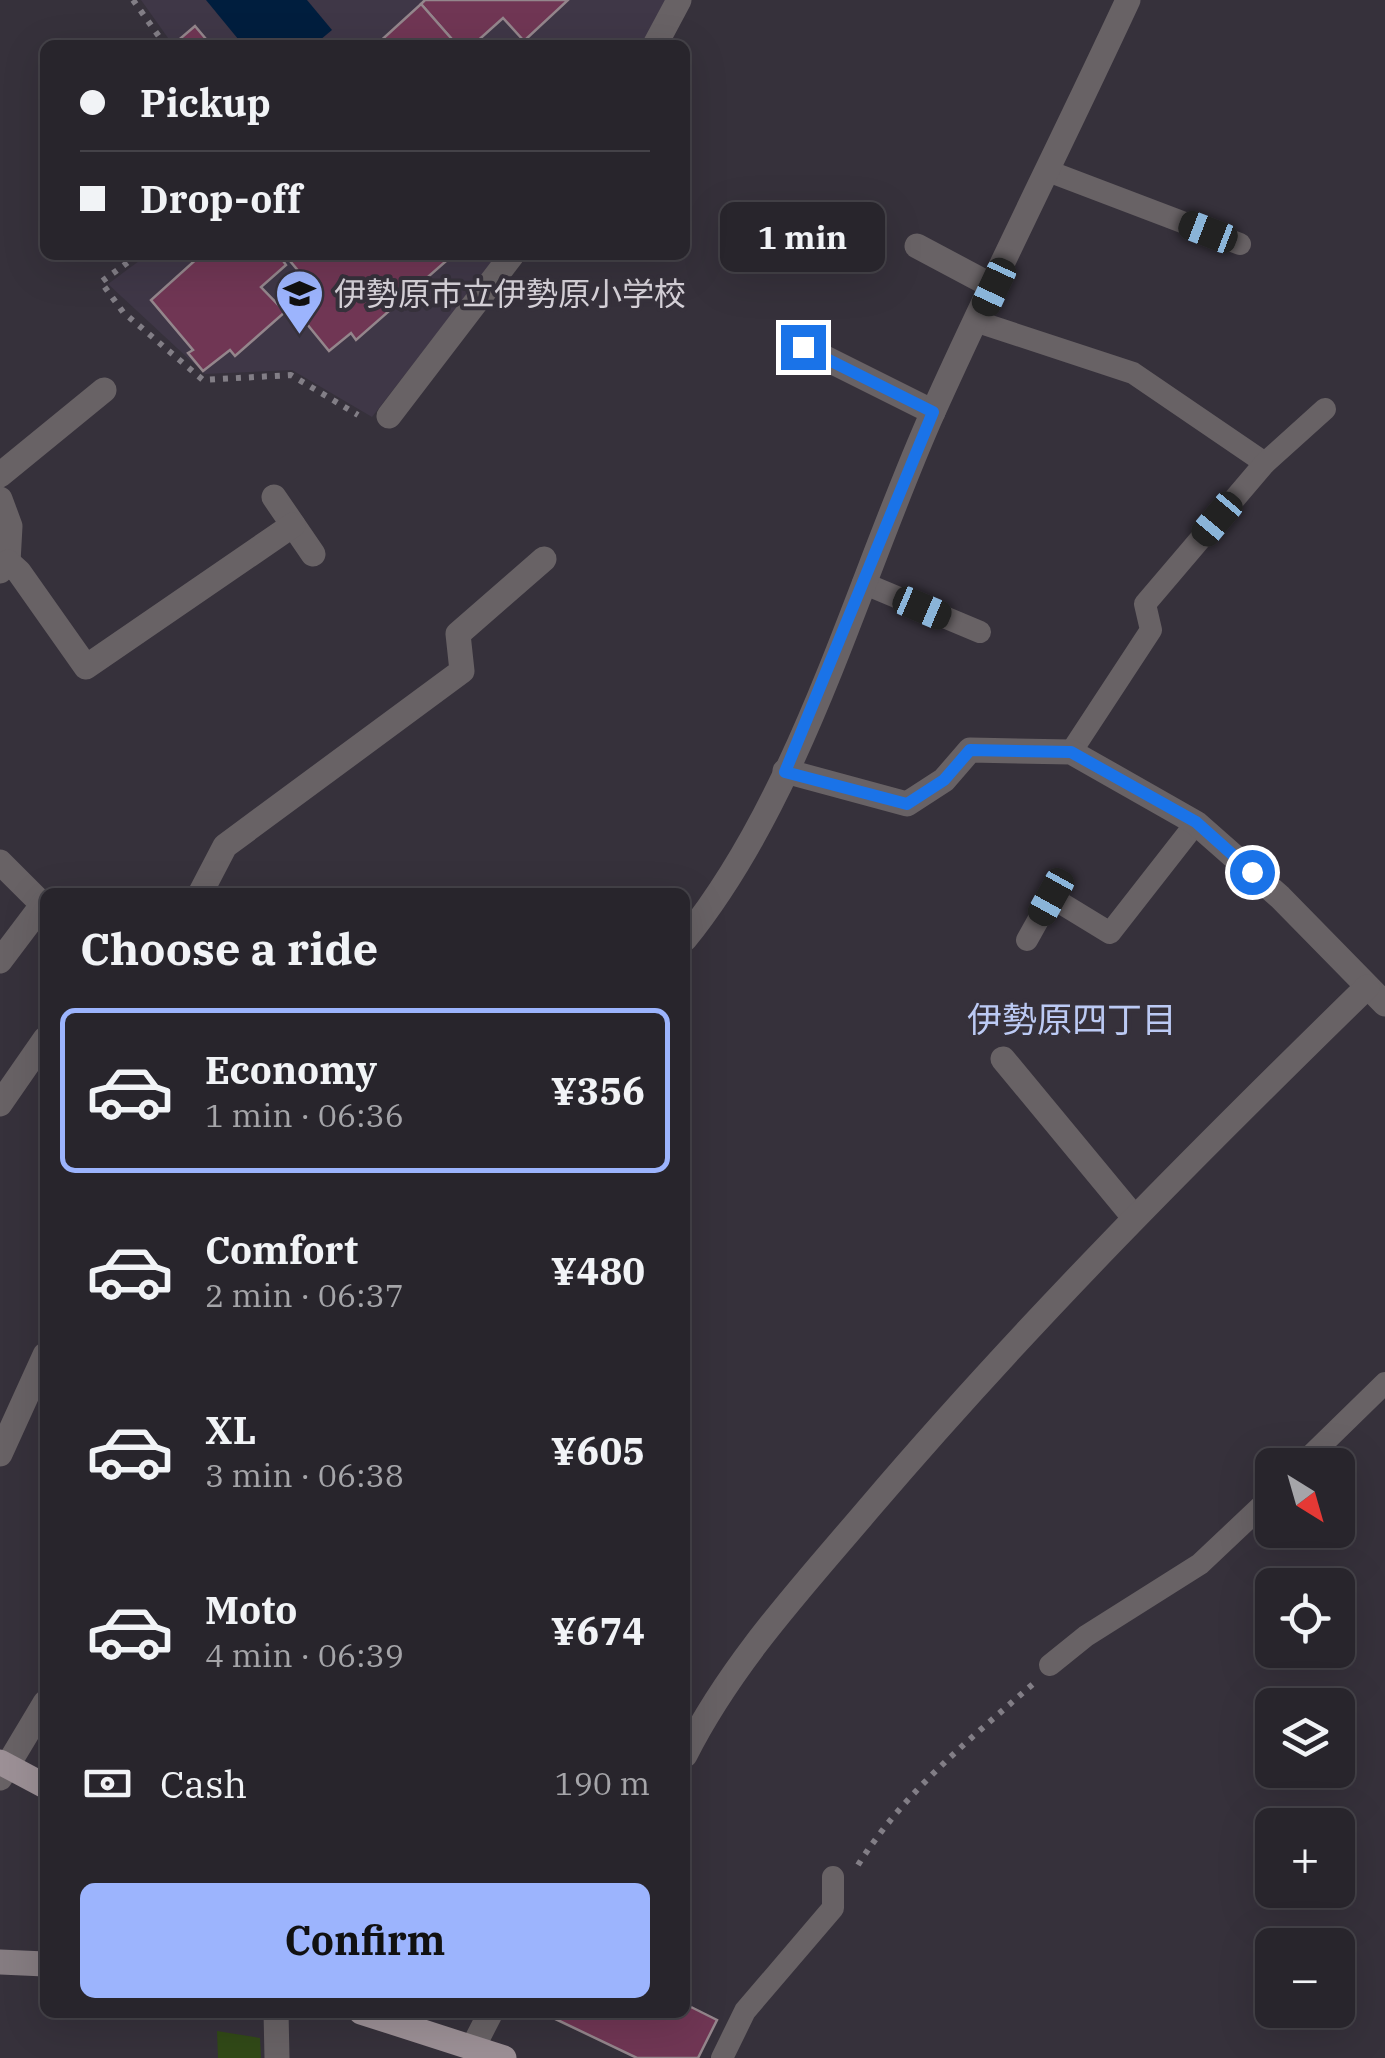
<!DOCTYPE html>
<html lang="en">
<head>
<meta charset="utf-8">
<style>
	body { margin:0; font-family:"IBM Plex Serif","Noto Sans JP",serif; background:#302d34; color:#f1f3f6; height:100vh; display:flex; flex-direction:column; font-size:38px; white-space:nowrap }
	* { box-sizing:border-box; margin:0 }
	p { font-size:32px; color:#a5a5a9 }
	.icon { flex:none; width:55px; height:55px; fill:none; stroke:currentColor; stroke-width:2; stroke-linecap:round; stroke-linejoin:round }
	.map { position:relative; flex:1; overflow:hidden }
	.details { position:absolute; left:40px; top:888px; width:650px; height:1130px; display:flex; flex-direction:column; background:#28252c; border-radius:15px; box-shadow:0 10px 40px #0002,0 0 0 2px #444248 }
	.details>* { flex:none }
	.guide { position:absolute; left:40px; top:40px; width:650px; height:220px; border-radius:15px; box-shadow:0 10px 40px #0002,0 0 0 2px #444248; display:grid; align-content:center; height:220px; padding:0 40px; background:#28252c }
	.needle { width:65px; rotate:143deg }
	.buttons { position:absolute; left:1255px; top:1448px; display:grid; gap:20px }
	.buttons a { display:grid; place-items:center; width:100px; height:100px; border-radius:15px; background:#28252c; box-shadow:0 10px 40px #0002,0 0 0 2px #444248; font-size:50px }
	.end { position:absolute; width:45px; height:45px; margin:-22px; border:12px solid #1a73e8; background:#fff; box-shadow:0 0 0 5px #fff }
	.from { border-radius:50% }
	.bubble { position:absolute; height:70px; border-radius:15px; background:#28252c; box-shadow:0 10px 40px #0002,0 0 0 2px #444248; font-size:32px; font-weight:800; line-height:70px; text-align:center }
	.car { position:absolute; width:30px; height:60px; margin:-30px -15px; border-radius:12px; box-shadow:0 0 8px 2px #0007; background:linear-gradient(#222 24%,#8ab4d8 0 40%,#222 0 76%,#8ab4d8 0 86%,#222 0) }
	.guide b { display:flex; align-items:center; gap:35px; height:95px; font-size:38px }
	.guide b+b { border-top:2px solid #444248 }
	.guide i { width:25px; height:25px; background:#f1f3f6 }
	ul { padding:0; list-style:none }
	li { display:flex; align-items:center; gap:30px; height:165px; margin:0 20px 15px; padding:0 20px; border:5px solid transparent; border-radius:15px }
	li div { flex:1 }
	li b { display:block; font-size:38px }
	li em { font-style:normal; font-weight:800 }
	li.on { border-color:#9cb4fd }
	li>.icon { width:90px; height:90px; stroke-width:1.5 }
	h2 { padding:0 40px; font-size:45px; line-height:120px }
	.pay { display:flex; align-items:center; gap:25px; height:110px; padding:0 40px; font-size:38px }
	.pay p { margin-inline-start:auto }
	.cta { display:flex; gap:20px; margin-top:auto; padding:20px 40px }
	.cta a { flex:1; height:115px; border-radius:15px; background:#9cb4fd; color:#111; font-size:40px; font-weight:800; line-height:115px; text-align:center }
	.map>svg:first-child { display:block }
	.built { fill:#3f3747 }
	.green { fill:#314917 }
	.water { fill:#001e3e }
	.building { fill:#703654; stroke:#94868c; stroke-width:2.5 }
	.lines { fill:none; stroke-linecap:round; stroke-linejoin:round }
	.path { stroke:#827e86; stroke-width:6; stroke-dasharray:5 8; stroke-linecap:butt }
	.lane { stroke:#686265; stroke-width:22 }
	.street { stroke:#686265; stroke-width:25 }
	.secondary { stroke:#857c81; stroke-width:25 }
	.primary { stroke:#9c9096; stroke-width:25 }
	.route { stroke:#1a73e8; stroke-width:12 }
	.labels { text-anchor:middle; stroke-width:8; stroke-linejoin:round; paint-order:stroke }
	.poi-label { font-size:32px; fill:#d5d1d8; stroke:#36313b; text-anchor:start }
	.neighbourhood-label { font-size:35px; fill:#bccaf4; stroke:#36313b }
</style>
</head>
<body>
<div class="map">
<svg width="1385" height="2058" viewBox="0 0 1385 2058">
	<rect width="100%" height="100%" fill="#36313b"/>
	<!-- built -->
	<g class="built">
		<path d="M 141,0 L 667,0 L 642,45 L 173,45 Z"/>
		<path d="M 147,255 L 498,255 L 372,417 L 292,370 L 205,374 L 108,284 Z"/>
	</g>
	<!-- green -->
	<path class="green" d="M 217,2031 L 260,2038 L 261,2058 L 218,2058 Z"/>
	<!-- water -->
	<path class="water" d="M 206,0 L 307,0 L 332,30 L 314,45 L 243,45 Z"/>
	<!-- building -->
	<g class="building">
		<path d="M 425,0 L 568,0 L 524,41 L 503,18 L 473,45 L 457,45 L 421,4 Z"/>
		<path d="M 421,4 L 457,45 L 376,45 Z"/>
		<path d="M 195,26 L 211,45 L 176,45 L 175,43 Z"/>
		<path d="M 201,255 L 279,255 L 286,265 L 261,287 L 285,312 L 235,356 L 230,350 L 203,371 L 188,353 L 193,350 L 151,300 Z"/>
		<path d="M 285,255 L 453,255 L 356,340 L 351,333 L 329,351 L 280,291 L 300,273 Z"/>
		<path d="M 685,2004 L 717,2020 L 698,2058 L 637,2058 L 547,2015 L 685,2012 Z"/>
	</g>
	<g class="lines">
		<!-- path -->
		<g class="path">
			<path d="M 133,0 L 165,45"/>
			<path d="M 138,255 L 101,282 L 123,312 L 203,380 L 291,375 L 358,415"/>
			<path d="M 858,1865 C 904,1792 969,1740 1033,1684"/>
		</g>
		<!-- lane -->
		<g class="lane">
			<path d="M 1048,171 L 1240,244"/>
			<path d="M 978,322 L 1133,373 L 1265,463"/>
			<path d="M 863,583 L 980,632"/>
			<path d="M 1071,752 L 1151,630 L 1145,604 L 1265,463 L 1325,409"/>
			<path d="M 1027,940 L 1051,897 L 1110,933 L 1196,823"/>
			<path d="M 1301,1465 L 1385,1383"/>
			<path d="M 1050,1665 L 1086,1636 L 1200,1564 L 1272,1496"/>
			<path d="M 722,2058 L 745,2011 L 833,1908 L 833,1877"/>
		</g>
		<!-- street -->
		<g class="street">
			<path d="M 655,45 L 679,0"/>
			<path d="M 917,246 L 994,287"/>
			<path d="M 803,347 L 933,412"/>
			<path d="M 389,416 L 512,255"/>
			<path d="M 0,475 L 104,390"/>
			<path d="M 274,497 L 313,554"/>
			<path d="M 0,499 L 10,526 L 8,562"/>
			<path d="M 0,571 L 8,562 L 19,572 L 86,667 L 293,525"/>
			<path d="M 785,771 L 907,804 L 944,780 L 970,750 L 1071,752 L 1196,823 L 1280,897 L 1385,1004"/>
			<path d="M 0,862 L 45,907"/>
			<path d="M 201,892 L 225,846 L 462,671 L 458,634 L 544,559"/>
			<path d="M 685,939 C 802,794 857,582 933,412 C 995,274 1064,138 1128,0"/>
			<path d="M 0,961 L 43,904"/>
			<path d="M 1003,1059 L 1133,1216"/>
			<path d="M 0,1104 L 45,1039"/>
			<path d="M 0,1454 L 45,1355"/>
			<path d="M 685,1755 C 732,1662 803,1586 870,1507 C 1026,1324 1195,1155 1367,987"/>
			<path d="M 0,1778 L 45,1703"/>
			<path d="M 276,2012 L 277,2058"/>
			<path d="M 473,2047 L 491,2012"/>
		</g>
		<!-- secondary -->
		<path class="secondary" d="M 0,1962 L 45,1964"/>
		<!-- primary -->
		<g class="primary">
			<path d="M 0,1762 L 45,1786"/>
			<path d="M 361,2012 L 504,2058"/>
		</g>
	</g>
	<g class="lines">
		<!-- route -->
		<path class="route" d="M 803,347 L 933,412 L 785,772 L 907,804 L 944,780 L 970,750 L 1071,752 L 1196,822 L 1252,872"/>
	</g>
	<!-- icons -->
	<defs>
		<symbol id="school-pin" viewBox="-11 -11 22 30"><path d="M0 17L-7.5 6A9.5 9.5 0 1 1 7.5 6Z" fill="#9cb4fd" stroke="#36313b"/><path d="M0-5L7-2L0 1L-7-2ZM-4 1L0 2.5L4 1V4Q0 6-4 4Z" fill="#111"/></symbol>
	</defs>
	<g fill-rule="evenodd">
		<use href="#school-pin" x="272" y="266" width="55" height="75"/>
	</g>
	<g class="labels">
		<!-- poi labels -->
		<g class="poi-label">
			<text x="334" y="305">伊勢原市立伊勢原小学校</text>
		</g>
		<!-- neighbourhood labels -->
		<g class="neighbourhood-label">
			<text x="1072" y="1032">伊勢原四丁目</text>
		</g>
	</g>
</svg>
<div class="buttons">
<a><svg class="needle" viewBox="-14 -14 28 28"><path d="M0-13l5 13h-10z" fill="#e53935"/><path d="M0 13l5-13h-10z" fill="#a5a5a9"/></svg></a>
<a><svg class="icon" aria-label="locate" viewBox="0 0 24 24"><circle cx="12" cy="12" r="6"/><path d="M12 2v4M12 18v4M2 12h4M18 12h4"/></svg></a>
<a><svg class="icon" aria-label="layers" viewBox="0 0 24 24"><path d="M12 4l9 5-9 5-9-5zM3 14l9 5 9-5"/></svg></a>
<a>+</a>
<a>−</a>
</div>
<i class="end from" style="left:1252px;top:872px"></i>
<i class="end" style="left:803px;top:347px"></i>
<div class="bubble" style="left:720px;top:202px;width:165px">1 min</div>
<i class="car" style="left:1208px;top:232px;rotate:291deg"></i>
<i class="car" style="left:994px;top:287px;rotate:205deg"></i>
<i class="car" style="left:1217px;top:519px;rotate:220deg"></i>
<i class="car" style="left:922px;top:608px;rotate:113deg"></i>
<i class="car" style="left:1051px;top:897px;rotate:209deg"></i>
<div class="guide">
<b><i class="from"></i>Pickup</b>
<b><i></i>Drop-off</b>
</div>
<section class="details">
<h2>Choose a ride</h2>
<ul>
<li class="on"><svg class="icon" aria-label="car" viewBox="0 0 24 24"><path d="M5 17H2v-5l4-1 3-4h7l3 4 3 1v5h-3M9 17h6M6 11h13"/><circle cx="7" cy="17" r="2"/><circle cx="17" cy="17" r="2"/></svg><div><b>Economy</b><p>1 min · 06:36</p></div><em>¥356</em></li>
<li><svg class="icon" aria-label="car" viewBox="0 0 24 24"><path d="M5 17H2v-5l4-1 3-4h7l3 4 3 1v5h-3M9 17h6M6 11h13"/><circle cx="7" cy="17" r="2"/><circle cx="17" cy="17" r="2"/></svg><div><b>Comfort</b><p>2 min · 06:37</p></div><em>¥480</em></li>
<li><svg class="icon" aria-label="car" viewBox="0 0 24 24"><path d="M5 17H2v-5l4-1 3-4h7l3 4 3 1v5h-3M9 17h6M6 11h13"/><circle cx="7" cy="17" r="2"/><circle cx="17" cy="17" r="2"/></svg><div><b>XL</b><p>3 min · 06:38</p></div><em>¥605</em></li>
<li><svg class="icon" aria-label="car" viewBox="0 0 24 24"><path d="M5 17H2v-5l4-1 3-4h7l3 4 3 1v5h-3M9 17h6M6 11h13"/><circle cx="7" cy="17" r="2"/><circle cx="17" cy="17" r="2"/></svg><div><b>Moto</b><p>4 min · 06:39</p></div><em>¥674</em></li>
</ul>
<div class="pay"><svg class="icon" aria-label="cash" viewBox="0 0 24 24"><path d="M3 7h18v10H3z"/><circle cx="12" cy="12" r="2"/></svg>Cash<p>190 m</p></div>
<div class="cta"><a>Confirm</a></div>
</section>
</div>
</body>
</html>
